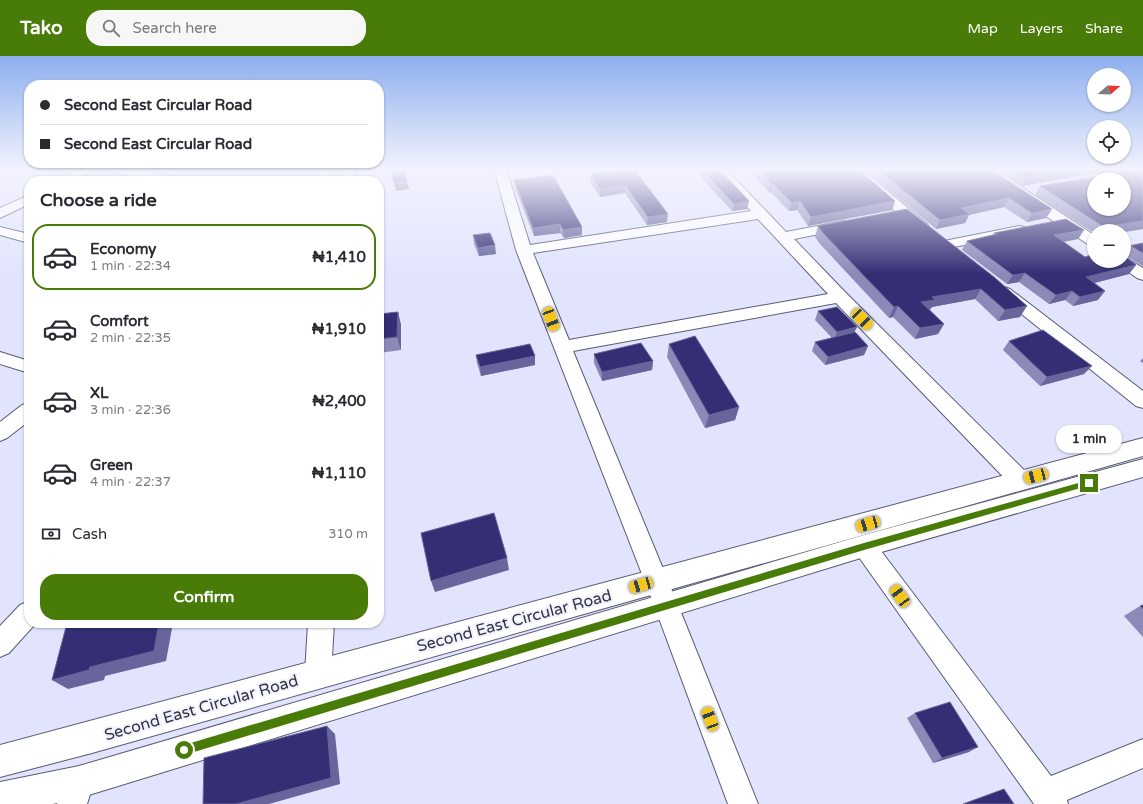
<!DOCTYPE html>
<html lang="en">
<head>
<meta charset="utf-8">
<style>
	body { margin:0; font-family:"Varela Round",sans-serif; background:#f7f7f7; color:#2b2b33; height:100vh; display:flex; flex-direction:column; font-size:15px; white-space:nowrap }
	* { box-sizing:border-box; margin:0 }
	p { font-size:13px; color:#7c7c81 }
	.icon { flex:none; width:22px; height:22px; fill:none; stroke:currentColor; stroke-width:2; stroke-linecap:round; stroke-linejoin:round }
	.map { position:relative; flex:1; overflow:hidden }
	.sheet { position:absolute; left:24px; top:120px; width:360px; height:452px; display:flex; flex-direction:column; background:#fff; border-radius:16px; box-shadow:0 1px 3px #0004 }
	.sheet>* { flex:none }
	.top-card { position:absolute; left:24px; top:24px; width:360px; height:88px; border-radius:16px; box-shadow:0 1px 3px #0004; display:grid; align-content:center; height:88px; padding:0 16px; background:#fff }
	.needle { width:26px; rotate:71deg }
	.buttons { position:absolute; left:1087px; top:12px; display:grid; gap:8px }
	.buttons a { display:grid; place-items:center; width:44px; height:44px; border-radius:50%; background:#fff; box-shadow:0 1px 3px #0004; font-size:20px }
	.end { position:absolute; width:18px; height:18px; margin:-9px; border:5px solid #487b08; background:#fff; box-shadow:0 0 0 2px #fff }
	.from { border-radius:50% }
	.bubble { position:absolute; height:28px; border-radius:14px; background:#fff; box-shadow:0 1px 3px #0004; font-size:13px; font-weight:800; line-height:28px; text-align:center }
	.car { position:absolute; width:12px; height:24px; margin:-12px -6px; border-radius:5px; box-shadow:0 0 3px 1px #0007; background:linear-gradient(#f5c518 24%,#345 0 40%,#f5c518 0 76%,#345 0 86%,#f5c518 0) }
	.top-card b { display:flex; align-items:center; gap:14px; height:38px; font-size:15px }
	.top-card b+b { border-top:1px solid #e1e1e2 }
	.top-card i { width:10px; height:10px; background:#2b2b33 }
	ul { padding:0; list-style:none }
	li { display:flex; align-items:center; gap:12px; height:66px; margin:0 8px 6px; padding:0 8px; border:2px solid transparent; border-radius:16px }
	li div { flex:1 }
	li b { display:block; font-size:15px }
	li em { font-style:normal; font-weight:800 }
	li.selected { border-color:#487b08 }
	li>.icon { width:36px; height:36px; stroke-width:1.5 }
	h2 { padding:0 16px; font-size:18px; line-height:48px }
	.pay { display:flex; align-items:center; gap:10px; height:44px; padding:0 16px; font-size:15px }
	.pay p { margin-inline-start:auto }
	.button { display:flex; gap:8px; margin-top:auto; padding:8px 16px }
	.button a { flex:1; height:46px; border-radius:16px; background:#487b08; color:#fff; font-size:16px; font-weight:800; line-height:46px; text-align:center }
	header { display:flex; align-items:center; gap:24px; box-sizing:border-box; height:56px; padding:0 20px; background:#487b08; color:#fff }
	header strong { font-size:19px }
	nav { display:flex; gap:22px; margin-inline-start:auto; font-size:14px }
	.search { width:280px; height:36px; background:#f7f7f7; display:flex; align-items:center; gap:10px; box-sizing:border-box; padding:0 14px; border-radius:16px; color:#7c7c81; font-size:15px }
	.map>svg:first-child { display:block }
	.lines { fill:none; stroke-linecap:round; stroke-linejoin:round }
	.minor-casing { stroke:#595a74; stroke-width:2 }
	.major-casing { stroke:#595a74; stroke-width:2 }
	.minor { fill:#fff; fill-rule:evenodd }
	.major { fill:#fff; fill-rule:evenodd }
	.wall { fill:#8b89b8 }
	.shaded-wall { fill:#68659d }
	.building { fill:#342e74; stroke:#68659d; fill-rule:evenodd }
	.route { fill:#487b08 }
	.labels { text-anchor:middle; stroke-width:4; stroke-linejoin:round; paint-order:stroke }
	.near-street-label { font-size:16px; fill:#33333f; stroke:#f1f2ff }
</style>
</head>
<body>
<header>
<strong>Tako</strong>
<div class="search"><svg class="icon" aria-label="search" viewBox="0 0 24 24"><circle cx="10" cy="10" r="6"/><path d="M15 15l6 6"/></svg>Search here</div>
<nav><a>Map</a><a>Layers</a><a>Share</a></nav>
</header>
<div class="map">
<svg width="1143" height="748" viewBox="0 0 1143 748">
	<rect width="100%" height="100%" fill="#e2e4fd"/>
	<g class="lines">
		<defs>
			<g id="minor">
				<path d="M 77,113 L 93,113 L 92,116 L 74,125 L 57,125 L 59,122 Z"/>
				<path d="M 108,113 L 134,113 L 176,121 L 181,122 L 183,125 L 156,125 L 109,116 Z"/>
				<path d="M 325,113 L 339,113 L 326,125 L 311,125 Z"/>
				<path d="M 343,113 L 355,113 L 354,125 L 340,125 Z"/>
				<path d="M 494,113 L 506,113 L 530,189 L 751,155 L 713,113 L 726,113 L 786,176 L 844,165 L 849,166 L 851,169 L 849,172 L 794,183 L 846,237 L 1028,418 L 1031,424 L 1028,430 L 1020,433 L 1012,430 L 836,247 L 573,295 L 678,549 L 758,748 L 728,748 L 654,549 L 516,194 ZM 758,163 L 828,238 L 569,284 L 533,197 Z"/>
				<path d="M 847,113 L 861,113 L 927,168 L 929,171 L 927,174 L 922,175 L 917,174 Z"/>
				<path d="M 979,113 L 994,113 L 1094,179 L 1094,190 L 1089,189 L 980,116 Z"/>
				<path d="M 29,139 L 29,148 L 0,162 L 0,152 Z"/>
				<path d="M 1019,170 L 1024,171 L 1026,174 L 1024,177 L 944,193 L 939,192 L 937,189 L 939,186 Z"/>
				<path d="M 0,171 L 29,178 L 29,187 L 0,179 Z"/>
				<path d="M 1124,201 L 1143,212 L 1143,224 L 1137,222 L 1117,208 L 1114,205 L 1124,205 Z"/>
				<path d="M 1004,231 L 1010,233 L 1143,335 L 1143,352 L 1136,350 L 998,239 L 996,236 L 998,233 Z"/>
				<path d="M 0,296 L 29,305 L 29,317 L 0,308 Z"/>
				<path d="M 29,347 L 29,365 L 7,382 L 0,385 L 0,366 L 22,349 Z"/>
				<path d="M 864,480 L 872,483 L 1051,720 L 1143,683 L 1143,712 L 1067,744 L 1068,748 L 1034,748 L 856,497 L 852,490 L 856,483 Z"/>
				<path d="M 29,545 L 29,567 L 36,567 L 9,597 L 0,601 L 0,570 L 20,549 Z"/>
				<path d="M 308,567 L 334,567 L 331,618 L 327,627 L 318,631 L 309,627 L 305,618 Z"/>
				<path d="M 79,711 L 90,715 L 94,726 L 87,748 L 57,748 L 68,715 Z"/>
			</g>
			<g id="major">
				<path d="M 1143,382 L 1143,400 L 92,697 L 0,721 L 0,689 Z"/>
				<path d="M 1143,403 L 1143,421 L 864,501 L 79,742 L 53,748 L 0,748 L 0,726 L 79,710 L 864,479 Z"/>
			</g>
		</defs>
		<!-- minor casing -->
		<use href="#minor" class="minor-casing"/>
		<!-- major casing -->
		<use href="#major" class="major-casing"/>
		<!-- minor -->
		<use href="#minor" class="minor"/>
		<!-- major -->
		<use href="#major" class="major"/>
	</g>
	<!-- wall -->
	<g class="wall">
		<path d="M 608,113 L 634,113 L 667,166 L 647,169 L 625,137 L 600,141 L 590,126 L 591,118 L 610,115 Z"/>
		<path d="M 700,113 L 719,113 L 749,145 L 747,153 L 732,155 L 699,119 Z"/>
		<path d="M 749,113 L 858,113 L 895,145 L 892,154 L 808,170 L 797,154 L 789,155 L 771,136 L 769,137 Z"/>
		<path d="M 863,113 L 990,113 L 1052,153 L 1046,162 L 1027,166 L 1004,151 L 969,159 L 965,167 L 936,173 Z"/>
		<path d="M 997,113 L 1119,113 L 1103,116 L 1143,173 L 1124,176 L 1124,175 L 1094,175 L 1094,177 L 1035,139 L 1040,130 L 1098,120 L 1101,116 L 1022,130 Z"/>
		<path d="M 514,124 L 582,171 L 582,179 L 564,182 L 560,177 L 534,180 L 515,132 Z"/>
		<path d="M 907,153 L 1020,261 L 998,265 L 975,243 L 932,251 L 930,254 L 944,268 L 938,278 L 915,283 L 893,261 L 889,262 L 820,188 L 815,181 L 818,170 Z"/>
		<path d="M 1084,174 L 1078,183 L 1064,186 L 1085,201 L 1124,205 L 1124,191 L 1143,187 L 1143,210 L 1125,200 L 1136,209 L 1129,218 L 1094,227 L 1098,244 L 1073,250 L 1065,244 L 1049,248 L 1019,226 L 1007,228 L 962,194 L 967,185 L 993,179 L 994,177 Z"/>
		<path d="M 473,179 L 496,198 L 479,200 L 474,188 Z"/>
		<path d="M 818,255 L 855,276 L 868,290 L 864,299 L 825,309 L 812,295 L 815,286 L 832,282 L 815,264 Z"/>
		<path d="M 398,256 L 401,269 L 401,294 L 379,297 L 379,258 Z"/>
		<path d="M 1009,285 L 1084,318 L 1040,330 L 1003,294 Z"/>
		<path d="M 669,288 L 739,351 L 735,364 L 705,372 L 667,301 Z"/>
		<path d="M 594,298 L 653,305 L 652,314 L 602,325 L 594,307 Z"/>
		<path d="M 476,299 L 535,300 L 535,309 L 481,320 L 477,307 Z"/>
		<path d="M 1143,302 L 1143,307 L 1140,305 Z"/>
		<path d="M 1143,549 L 1143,581 L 1124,560 L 1140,550 Z"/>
		<path d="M 915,657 L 969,696 L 933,707 L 907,662 Z"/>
	</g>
	<!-- shaded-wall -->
	<g class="shaded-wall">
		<path d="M 1077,113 L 1119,113 L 1022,130 L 1027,122 Z"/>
		<path d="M 407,125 L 409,133 L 396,135 L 394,127 Z"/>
		<path d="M 771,128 L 773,128 L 771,136 L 769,137 Z"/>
		<path d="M 625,129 L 625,137 L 600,141 L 600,133 Z"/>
		<path d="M 1009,142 L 1004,151 L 969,159 L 965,167 L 936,173 L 940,164 L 961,152 Z"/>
		<path d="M 749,145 L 747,153 L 732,155 L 734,148 Z"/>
		<path d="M 800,145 L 797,154 L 789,155 L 792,147 Z"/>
		<path d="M 895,145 L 892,154 L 808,170 L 811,161 Z"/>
		<path d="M 1052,153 L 1046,162 L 1027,166 L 1032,157 Z"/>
		<path d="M 668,158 L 667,166 L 647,169 L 648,161 Z"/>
		<path d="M 1143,165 L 1143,173 L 1124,176 L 1124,175 L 1099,175 L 1102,171 Z"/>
		<path d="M 560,168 L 560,177 L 534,180 L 533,172 Z"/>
		<path d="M 582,171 L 582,179 L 564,182 L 563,174 Z"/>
		<path d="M 1084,174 L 1078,183 L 1048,188 L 1054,179 Z"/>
		<path d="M 495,189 L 496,198 L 479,200 L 478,192 Z"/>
		<path d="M 1136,209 L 1129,218 L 1079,231 L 1086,221 Z"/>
		<path d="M 1025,217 L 1019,226 L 1007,228 L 1013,219 Z"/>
		<path d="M 981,233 L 975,243 L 932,251 L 929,254 L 921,246 L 932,241 Z"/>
		<path d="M 1072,235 L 1065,244 L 1049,248 L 1056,239 Z"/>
		<path d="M 1105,235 L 1098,244 L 1073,250 L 1080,241 Z"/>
		<path d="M 898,250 L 893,261 L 889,262 L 894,251 Z"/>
		<path d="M 1027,250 L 1020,261 L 998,265 L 1005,254 Z"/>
		<path d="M 398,256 L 401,269 L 401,294 L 397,281 Z"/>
		<path d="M 944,268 L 938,278 L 915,283 L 920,272 Z"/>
		<path d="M 857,271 L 853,279 L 834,284 L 837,276 Z"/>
		<path d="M 868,290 L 864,299 L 825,309 L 828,301 Z"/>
		<path d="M 535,300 L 535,309 L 481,320 L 480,311 Z"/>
		<path d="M 653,305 L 652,314 L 602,325 L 602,316 Z"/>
		<path d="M 1092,310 L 1084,318 L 1040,330 L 1047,321 Z"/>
		<path d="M 739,351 L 735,364 L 705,372 L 709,359 Z"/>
		<path d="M 507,502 L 509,514 L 435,536 L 431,525 Z"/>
		<path d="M 159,567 L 173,567 L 166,605 L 105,620 L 104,624 L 68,633 L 52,624 L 90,611 Z"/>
		<path d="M 327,670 L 335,678 L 340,728 L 269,748 L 236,748 Z"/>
		<path d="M 978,691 L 969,696 L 933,707 L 942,702 Z"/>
	</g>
	<!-- building -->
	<g class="building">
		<path d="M 395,113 L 404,113 L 407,125 L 394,127 L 391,114 Z"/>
		<path d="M 615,113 L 634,113 L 668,158 L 648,161 L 625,129 L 600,133 L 591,118 L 616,114 Z"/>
		<path d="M 701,113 L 719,113 L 749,145 L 734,148 Z"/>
		<path d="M 759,113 L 858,113 L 895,145 L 811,161 L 800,145 L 792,147 L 773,128 L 771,128 Z"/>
		<path d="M 877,113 L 990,113 L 1052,153 L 1032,157 L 1009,142 L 961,152 L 969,158 L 940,164 Z"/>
		<path d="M 1014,113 L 1077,113 L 1027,122 Z"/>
		<path d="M 1137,113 L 1143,113 L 1143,165 L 1102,171 L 1101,169 L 1040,130 L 1100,120 L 1101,116 L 1120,116 ZM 1094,123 L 1124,123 L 1124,153 L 1094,153 Z"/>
		<path d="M 553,119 L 582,171 L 563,174 L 560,168 L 533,172 L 514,124 Z"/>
		<path d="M 907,153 L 994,221 L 1027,250 L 1005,254 L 981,233 L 932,241 L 935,244 L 921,246 L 944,268 L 920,272 L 898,250 L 894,251 L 823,177 L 818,170 Z"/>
		<path d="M 1066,163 L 1084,174 L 1054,179 L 1085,201 L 1094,198 L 1094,205 L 1124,205 L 1124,199 L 1136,209 L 1086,221 L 1105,235 L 1080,241 L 1072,235 L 1056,239 L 1025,217 L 1013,219 L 967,185 L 997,178 L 994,177 Z"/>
		<path d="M 490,177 L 495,189 L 478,192 L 473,179 Z"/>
		<path d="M 1143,187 L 1143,197 L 1131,190 L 1130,194 L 1124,194 L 1124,191 Z"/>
		<path d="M 837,251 L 857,271 L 837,276 L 818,255 Z"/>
		<path d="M 398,256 L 397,281 L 379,283 L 379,258 Z"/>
		<path d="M 1043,274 L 1092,310 L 1047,321 L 1009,285 Z"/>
		<path d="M 855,276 L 868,290 L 828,301 L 815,286 Z"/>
		<path d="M 695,280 L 739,351 L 709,359 L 669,288 Z"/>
		<path d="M 641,287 L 653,305 L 602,316 L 594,298 Z"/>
		<path d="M 530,288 L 535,300 L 480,311 L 476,299 Z"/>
		<path d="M 494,457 L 507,502 L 431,525 L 421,477 Z"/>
		<path d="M 1143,549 L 1143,553 L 1140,550 Z"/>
		<path d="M 67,567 L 159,567 L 154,595 L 90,611 L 89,614 L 52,624 Z"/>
		<path d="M 950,646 L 978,691 L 942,702 L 915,657 Z"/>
		<path d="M 327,670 L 331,722 L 236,748 L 203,748 L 204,702 Z"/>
		<path d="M 1004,733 L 1014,748 L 963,748 Z"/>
	</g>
	<!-- sky -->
	<linearGradient id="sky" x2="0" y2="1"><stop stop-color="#8daeee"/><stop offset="0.52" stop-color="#f2f3fe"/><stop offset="1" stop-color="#f2f3fe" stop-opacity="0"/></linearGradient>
	<rect width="1143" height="218" fill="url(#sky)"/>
	<!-- route -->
	<path class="route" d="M 1089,424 L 1091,425 L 1091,429 L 864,494 L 184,699 L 180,697 L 179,694 L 180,691 L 184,689 L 864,487 Z"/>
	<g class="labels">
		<!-- near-street labels -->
		<g class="near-street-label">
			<text transform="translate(514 564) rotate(-15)" y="6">Second East Circular Road</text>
			<text transform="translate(201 651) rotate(-16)" y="6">Second East Circular Road</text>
		</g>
	</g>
</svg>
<div class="buttons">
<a><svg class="needle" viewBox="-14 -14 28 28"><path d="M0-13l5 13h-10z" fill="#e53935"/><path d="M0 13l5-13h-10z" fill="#7c7c81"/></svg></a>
<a><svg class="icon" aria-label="locate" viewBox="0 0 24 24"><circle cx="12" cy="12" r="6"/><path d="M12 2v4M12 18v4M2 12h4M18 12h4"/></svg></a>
<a>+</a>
<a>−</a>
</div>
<i class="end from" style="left:184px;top:694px"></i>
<i class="end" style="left:1089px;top:427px"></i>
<div class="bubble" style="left:1056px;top:369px;width:66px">1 min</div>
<i class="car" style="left:551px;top:263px;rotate:159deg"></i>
<i class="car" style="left:862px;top:263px;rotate:135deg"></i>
<i class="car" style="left:1036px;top:420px;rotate:255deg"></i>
<i class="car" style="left:868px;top:468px;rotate:254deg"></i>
<i class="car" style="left:641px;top:529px;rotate:254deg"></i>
<i class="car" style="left:900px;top:540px;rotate:324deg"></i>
<i class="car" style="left:710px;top:663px;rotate:339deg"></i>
<div class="top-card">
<b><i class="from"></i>Second East Circular Road</b>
<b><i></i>Second East Circular Road</b>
</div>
<section class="sheet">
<h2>Choose a ride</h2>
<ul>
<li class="selected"><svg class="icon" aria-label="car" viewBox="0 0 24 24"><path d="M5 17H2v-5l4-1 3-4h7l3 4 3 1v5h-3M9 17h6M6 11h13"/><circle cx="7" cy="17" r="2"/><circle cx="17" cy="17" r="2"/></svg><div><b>Economy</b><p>1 min · 22:34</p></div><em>₦1,410</em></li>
<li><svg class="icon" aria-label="car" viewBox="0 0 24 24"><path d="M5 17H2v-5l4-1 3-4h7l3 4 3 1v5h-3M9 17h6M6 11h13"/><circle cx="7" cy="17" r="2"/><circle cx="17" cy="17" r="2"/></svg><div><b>Comfort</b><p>2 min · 22:35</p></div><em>₦1,910</em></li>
<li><svg class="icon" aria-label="car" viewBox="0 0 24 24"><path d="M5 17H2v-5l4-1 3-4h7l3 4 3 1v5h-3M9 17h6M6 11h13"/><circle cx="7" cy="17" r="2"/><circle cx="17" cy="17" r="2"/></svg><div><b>XL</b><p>3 min · 22:36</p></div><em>₦2,400</em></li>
<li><svg class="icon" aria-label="car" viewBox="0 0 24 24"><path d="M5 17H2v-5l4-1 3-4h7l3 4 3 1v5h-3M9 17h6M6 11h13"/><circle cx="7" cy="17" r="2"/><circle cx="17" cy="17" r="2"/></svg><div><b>Green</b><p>4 min · 22:37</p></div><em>₦1,110</em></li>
</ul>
<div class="pay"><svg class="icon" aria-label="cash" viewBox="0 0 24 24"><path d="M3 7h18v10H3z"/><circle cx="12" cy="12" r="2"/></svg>Cash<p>310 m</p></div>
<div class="button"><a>Confirm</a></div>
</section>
</div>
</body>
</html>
